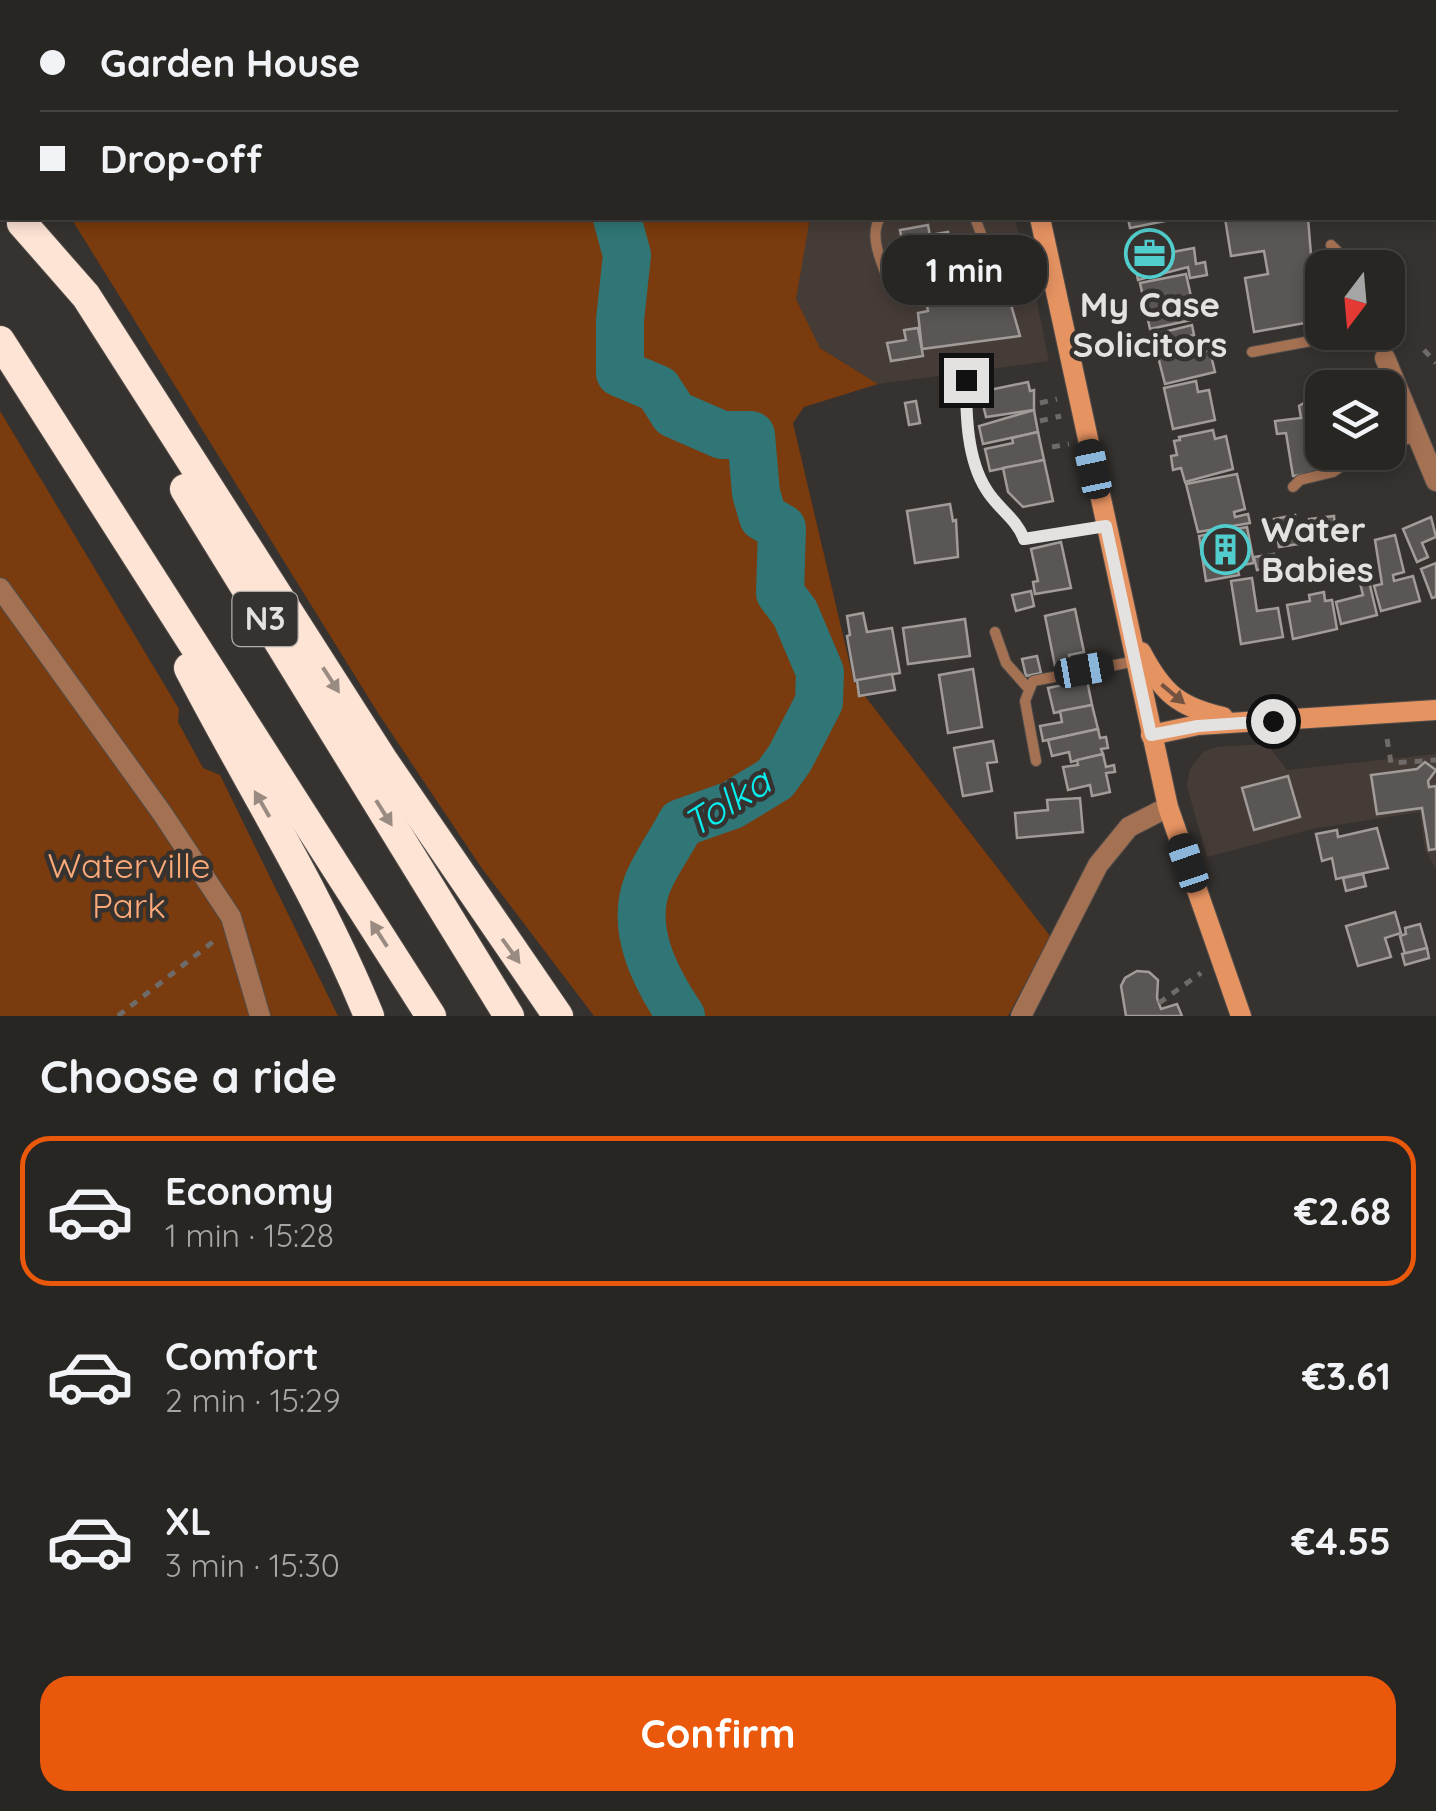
<!DOCTYPE html>
<html lang="en">
<head>
<meta charset="utf-8">
<style>
	body { margin:0; font-family:Quicksand,sans-serif; background:#302e2b; color:#f1f3f6; height:100vh; display:flex; flex-direction:column; font-size:38px; white-space:nowrap }
	* { box-sizing:border-box; margin:0 }
	p { font-size:32px; color:#a5a5a6 }
	.icon { flex:none; width:55px; height:55px; fill:none; stroke:currentColor; stroke-width:2; stroke-linecap:round; stroke-linejoin:round }
	.map { position:relative; height:1016px; overflow:hidden }
	.drawer { display:flex; flex-direction:column; background:#282623; flex:1 }
	.drawer>* { flex:none }
	.top-card { position:absolute; left:0px; top:0px; width:1438px; height:220px; box-shadow:0 5px 15px #0003,0 0 0 2px #444341; display:grid; align-content:center; height:220px; padding:0 40px; background:#282623 }
	.needle { width:65px; rotate:196deg }
	.fabs { position:absolute; left:1305px; top:250px; display:grid; gap:20px }
	.fabs a { display:grid; place-items:center; width:100px; height:100px; border-radius:20px; background:#282623; box-shadow:0 5px 15px #0003,0 0 0 2px #444341; font-size:50px }
	.end { position:absolute; width:45px; height:45px; margin:-22px; border:12px solid #e4e2e0; background:#111; box-shadow:0 0 0 5px #111 }
	.from { border-radius:50% }
	.bubble { position:absolute; height:70px; border-radius:30px; background:#282623; box-shadow:0 5px 15px #0003,0 0 0 2px #444341; font-size:32px; font-weight:700; line-height:70px; text-align:center }
	.car { position:absolute; width:30px; height:60px; margin:-30px -15px; border-radius:12px; box-shadow:0 0 8px 2px #0007; background:linear-gradient(#222 24%,#8ab4d8 0 40%,#222 0 76%,#8ab4d8 0 86%,#222 0) }
	.top-card b { display:flex; align-items:center; gap:35px; height:95px; font-size:38px }
	.top-card b+b { border-top:2px solid #444341 }
	.top-card i { width:25px; height:25px; background:#f1f3f6 }
	ul { padding:0; list-style:none }
	li { display:flex; align-items:center; gap:30px; height:150px; margin:0 20px 15px; padding:0 20px; border:5px solid transparent; border-radius:30px }
	li div { flex:1 }
	li b { display:block; font-size:38px }
	li em { font-style:normal; font-weight:700 }
	li.on { border-color:#ea580c }
	li>.icon { width:90px; height:90px; stroke-width:1.5 }
	h2 { padding:0 40px; font-size:45px; line-height:120px }
	.cta { display:flex; gap:20px; margin-top:auto; padding:20px 40px }
	.cta a { flex:1; height:115px; border-radius:30px; background:#ea580c; color:#fff; font-size:40px; font-weight:700; line-height:115px; text-align:center }
	.map>svg:first-child { display:block }
	.built { fill:#463c37 }
	.green { fill:#7a3b0e }
	.lines { fill:none; stroke-linecap:round; stroke-linejoin:round }
	.river { stroke:#307676; stroke-width:48 }
	.building { fill:#5a5654; stroke:#a19c99; stroke-width:2.5 }
	.lane-casing { stroke:#524e4b; stroke-width:12 }
	.street-casing { stroke:#524e4b; stroke-width:22 }
	.secondary-casing { stroke:#524e4b; stroke-width:22 }
	.highway-casing { stroke:#524e4b; stroke-width:32 }
	.path { stroke:#6e6b68; stroke-width:5; stroke-dasharray:8 8; stroke-linecap:butt }
	.lane { stroke:#a57153; stroke-width:10 }
	.street { stroke:#a57153; stroke-width:20 }
	.secondary { stroke:#e69362; stroke-width:20 }
	.highway { stroke:#fee4d5; stroke-width:30 }
	.oneway { fill:#9a8b82 }
	.oneway2 { fill:#745441 }
	.route { stroke:#e4e2e0; stroke-width:12 }
	.labels { text-anchor:middle; stroke-width:9; stroke-linejoin:round; paint-order:stroke }
	.shield { fill:#36322f; stroke:#b0adab; stroke-width:2.5 }
	.shield-label { font-size:32px; font-weight:bold; fill:#e4e2e0 }
	.poi-label { font-size:35px; font-weight:bold; fill:#e4e2e0; stroke:#36322f }
	.park-label { font-size:35px; fill:#fca979; stroke:#36322f }
	.water-label { font-size:38px; font-style:italic; fill:#09eeee; stroke:#36322f }
</style>
</head>
<body>
<div class="map">
<svg width="1436" height="1016" viewBox="0 0 1436 1016">
	<rect width="100%" height="100%" fill="#36322f"/>
	<!-- built -->
	<g class="built">
		<path d="M 812,218 L 1014,218 L 1030,269 L 1049,361 L 878,384 L 820,348 L 796,299 L 800,251 Z"/>
		<path d="M 1267,744 L 1287,770 L 1436,754 L 1436,869 L 1425,850 L 1420,812 L 1312,829 L 1207,857 L 1187,786 L 1190,769 L 1203,752 L 1216,747 Z"/>
	</g>
	<!-- green -->
	<g class="green">
		<path d="M 0,0 L 685,0 L 687,2 L 2,2 L 2,115 Z"/>
		<path d="M 71,218 L 810,218 L 796,299 L 820,348 L 878,384 L 804,407 L 793,423 L 854,682 L 1050,936 L 1008,1016 L 594,1016 L 481,867 L 378,713 Z"/>
		<path d="M 0,411 L 179,709 L 178,722 L 203,768 L 220,775 L 338,1016 L 0,1016 Z"/>
	</g>
	<g class="lines">
		<!-- river -->
		<g class="river">
			<path d="M 507,0 L 510,2"/>
			<path d="M 617,218 L 627,255 L 620,320 L 620,373 L 658,389 L 674,414 L 722,435 L 751,435 L 756,493 L 763,517 L 782,528 L 780,593 L 795,613 L 820,672 L 819,702 L 790,758 L 775,779 L 732,805 L 681,823 C 671,843 655,864 647,885 C 630,930 656,979 681,1016"/>
		</g>
	</g>
	<!-- building -->
	<g class="building">
		<path d="M 1034,0 L 1196,0 L 1192,2 Z"/>
		<path d="M 1128,218 L 1180,218 L 1130,228 Z"/>
		<path d="M 1225,218 L 1308,218 L 1312,267 L 1334,263 L 1335,268 L 1322,268 L 1322,320 L 1254,332 L 1245,278 L 1268,274 L 1264,251 L 1231,256 Z"/>
		<path d="M 928,225 L 937,275 L 909,280 L 900,230 Z"/>
		<path d="M 948,232 L 955,272 L 937,275 L 930,235 Z"/>
		<path d="M 1164,236 L 1167,253 L 1194,248 L 1196,264 L 1205,262 L 1207,275 L 1190,278 L 1188,267 L 1138,280 L 1131,243 Z"/>
		<path d="M 1186,274 L 1196,319 L 1150,329 L 1140,283 Z"/>
		<path d="M 1003,277 L 1020,336 L 922,349 L 918,313 L 928,311 L 925,293 Z"/>
		<path d="M 1192,325 L 1194,335 L 1155,345 L 1152,335 Z"/>
		<path d="M 918,328 L 923,356 L 891,361 L 887,343 L 906,340 L 904,330 Z"/>
		<path d="M 1187,337 L 1191,355 L 1210,351 L 1215,372 L 1165,384 L 1155,345 Z"/>
		<path d="M 1196,381 L 1198,392 L 1209,390 L 1215,420 L 1173,429 L 1164,388 Z"/>
		<path d="M 1028,382 L 1030,391 L 1034,390 L 1034,410 L 986,417 L 980,392 Z"/>
		<path d="M 1309,400 L 1317,404 L 1327,471 L 1293,476 L 1286,433 L 1277,434 L 1275,421 L 1301,418 L 1299,406 Z"/>
		<path d="M 916,401 L 920,423 L 909,425 L 905,403 Z"/>
		<path d="M 1034,410 L 1038,432 L 983,444 L 979,426 Z"/>
		<path d="M 1213,430 L 1215,439 L 1226,436 L 1233,469 L 1185,482 L 1181,468 L 1173,470 L 1171,456 L 1177,455 L 1174,441 L 1180,440 L 1179,437 Z"/>
		<path d="M 1038,432 L 1044,460 L 990,471 L 985,449 L 1013,443 L 1012,438 Z"/>
		<path d="M 1044,460 L 1053,501 L 1023,507 L 1008,492 L 1003,468 Z"/>
		<path d="M 1237,474 L 1245,509 L 1234,512 L 1235,517 L 1248,514 L 1250,523 L 1198,532 L 1186,484 Z"/>
		<path d="M 950,504 L 953,521 L 956,520 L 958,557 L 915,563 L 907,511 Z"/>
		<path d="M 1295,515 L 1299,544 L 1279,547 L 1274,519 Z"/>
		<path d="M 1334,516 L 1336,538 L 1311,541 L 1309,519 Z"/>
		<path d="M 1431,517 L 1436,537 L 1422,543 L 1428,557 L 1417,562 L 1403,529 Z"/>
		<path d="M 1247,527 L 1254,563 L 1237,566 L 1239,575 L 1206,581 L 1199,536 Z"/>
		<path d="M 1395,535 L 1404,572 L 1393,575 L 1394,581 L 1413,576 L 1420,601 L 1381,611 L 1374,586 L 1382,584 L 1375,540 Z"/>
		<path d="M 1061,542 L 1071,588 L 1035,594 L 1033,582 L 1038,581 L 1031,549 Z"/>
		<path d="M 1274,554 L 1276,567 L 1257,570 L 1254,557 Z"/>
		<path d="M 1436,563 L 1436,597 L 1432,598 L 1421,569 Z"/>
		<path d="M 1368,577 L 1377,615 L 1341,624 L 1336,602 L 1363,595 L 1359,579 Z"/>
		<path d="M 1252,578 L 1257,611 L 1278,608 L 1283,637 L 1241,644 L 1231,581 Z"/>
		<path d="M 1031,591 L 1034,606 L 1016,611 L 1012,595 Z"/>
		<path d="M 1324,592 L 1325,601 L 1332,600 L 1337,629 L 1293,639 L 1287,605 L 1310,601 L 1309,595 Z"/>
		<path d="M 1075,609 L 1084,652 L 1069,655 L 1072,668 L 1056,671 L 1045,616 Z"/>
		<path d="M 863,613 L 867,632 L 892,628 L 900,673 L 855,681 L 847,636 L 850,635 L 847,616 Z"/>
		<path d="M 965,619 L 970,656 L 908,664 L 903,628 Z"/>
		<path d="M 1037,656 L 1041,673 L 1026,676 L 1022,659 Z"/>
		<path d="M 973,669 L 982,727 L 948,733 L 939,675 Z"/>
		<path d="M 892,674 L 895,690 L 859,696 L 857,680 Z"/>
		<path d="M 1087,680 L 1092,705 L 1054,713 L 1048,688 Z"/>
		<path d="M 1092,705 L 1098,729 L 1043,741 L 1040,726 L 1062,722 L 1060,711 Z"/>
		<path d="M 1098,729 L 1100,738 L 1106,737 L 1108,748 L 1101,749 L 1103,754 L 1071,762 L 1069,752 L 1052,756 L 1048,740 Z"/>
		<path d="M 993,741 L 997,762 L 987,763 L 992,791 L 963,796 L 954,748 Z"/>
		<path d="M 1103,754 L 1106,767 L 1114,765 L 1115,772 L 1106,773 L 1110,792 L 1092,796 L 1090,785 L 1068,790 L 1063,767 L 1078,765 L 1077,760 Z"/>
		<path d="M 1425,762 L 1436,770 L 1428,781 L 1429,787 L 1436,786 L 1436,849 L 1429,850 L 1422,808 L 1377,814 L 1371,775 L 1417,769 Z"/>
		<path d="M 1288,776 L 1300,817 L 1254,830 L 1242,788 Z"/>
		<path d="M 1080,798 L 1083,832 L 1017,838 L 1015,813 L 1048,810 L 1047,800 Z"/>
		<path d="M 1377,828 L 1388,868 L 1336,879 L 1332,858 L 1322,861 L 1316,834 L 1337,830 L 1338,837 Z"/>
		<path d="M 1363,874 L 1366,886 L 1346,891 L 1343,878 Z"/>
		<path d="M 1395,912 L 1401,933 L 1385,938 L 1391,957 L 1358,966 L 1346,926 Z"/>
		<path d="M 1420,924 L 1427,948 L 1405,954 L 1400,936 L 1406,934 L 1405,928 Z"/>
		<path d="M 1427,948 L 1429,958 L 1405,965 L 1402,954 Z"/>
		<path d="M 1137,971 L 1149,972 L 1158,980 L 1157,998 L 1161,1009 L 1177,1004 L 1182,1016 L 1126,1016 L 1121,986 L 1125,978 Z"/>
	</g>
	<g class="lines">
		<defs>
			<g id="lane">
				<path d="M 880,218 C 867,238 885,269 892,291"/>
				<path d="M 975,218 L 988,252 L 997,257 L 1048,248"/>
				<path d="M 1331,245 L 1341,255 L 1347,268"/>
				<path d="M 1373,332 L 1385,358"/>
				<path d="M 1252,352 L 1359,332"/>
				<path d="M 966,380 C 966,415 967,459 986,489 C 998,508 1017,518 1024,539 L 1105,526"/>
				<path d="M 1388,444 L 1416,437"/>
				<path d="M 1293,487 L 1300,480 L 1333,472 L 1361,452"/>
				<path d="M 995,632 L 1006,663 L 1028,688"/>
				<path d="M 1036,761 L 1025,701 L 1033,681 L 1136,661"/>
			</g>
			<g id="street">
				<path d="M 1385,358 L 1436,481"/>
				<path d="M 0,588 L 162,813 L 231,917 L 260,1016"/>
				<path d="M 1021,1016 L 1098,865 L 1129,827 L 1168,807"/>
			</g>
			<g id="secondary">
				<path d="M 954,0 L 956,2"/>
				<path d="M 1040,218 L 1168,807 L 1241,1016"/>
				<path d="M 1141,652 C 1162,692 1178,707 1223,717"/>
				<path d="M 1151,735 L 1198,725 L 1436,710"/>
			</g>
			<g id="highway">
				<path d="M 0,189 L 2,192"/>
				<path d="M 22,223 L 86,296 L 384,762 L 558,1016"/>
				<path d="M 0,341 L 431,1016"/>
				<path d="M 185,489 L 509,1016"/>
				<path d="M 189,668 C 249,784 320,895 369,1016"/>
			</g>
		</defs>
		<!-- lane casing -->
		<use href="#lane" class="lane-casing"/>
		<!-- street casing -->
		<use href="#street" class="street-casing"/>
		<!-- secondary casing -->
		<use href="#secondary" class="secondary-casing"/>
		<!-- highway casing -->
		<use href="#highway" class="highway-casing"/>
		<!-- path -->
		<g class="path">
			<path d="M 1024,0 L 1025,2"/>
			<path d="M 1424,350 L 1436,363"/>
			<path d="M 1040,403 L 1057,399"/>
			<path d="M 1040,421 L 1061,416"/>
			<path d="M 1052,447 L 1069,444"/>
			<path d="M 1387,739 L 1391,763 L 1436,760"/>
			<path d="M 1159,1003 L 1201,973"/>
			<path d="M 118,1016 L 214,941"/>
		</g>
		<!-- lane -->
		<use href="#lane" class="lane"/>
		<!-- street -->
		<use href="#street" class="street"/>
		<!-- secondary -->
		<use href="#secondary" class="secondary"/>
		<!-- highway -->
		<use href="#highway" class="highway"/>
	</g>
	<!-- one-way arrows -->
	<defs><path id="oneway-solid" d="M-6-.8H1V-3.2L6.5 0L1 3.2V.8H-6Z" transform="scale(2.5)"/></defs>
	<g class="oneway">
		<use href="#oneway-solid" transform="translate(331 680) rotate(57)"/>
		<use href="#oneway-solid" transform="translate(262 804) rotate(-120)"/>
		<use href="#oneway-solid" transform="translate(384 813) rotate(58)"/>
		<use href="#oneway-solid" transform="translate(379 934) rotate(-123)"/>
		<use href="#oneway-solid" transform="translate(511 951) rotate(54)"/>
	</g>
	<use class="oneway2" href="#oneway-solid" transform="translate(1173 694) rotate(40)"/>
	<g class="lines">
		<!-- route -->
		<path class="route" d="M 966,380 C 966,415 967,459 986,489 C 997,508 1016,518 1024,539 L 1106,526 L 1151,735 L 1198,726 L 1273,721"/>
	</g>
	<!-- icons -->
	<defs>
		<symbol id="office-ring" viewBox="-11 -11 22 22"><circle r="9.5" fill="#36322f" stroke="#52cdcd" stroke-width="1.5"/><path d="M-6-3h4V-5.5h4V-3h4V5H-6ZM-1-4.5V-3h2v-1.5ZM-6 0V1H6V0Z" fill="#52cdcd"/></symbol>
		<symbol id="building-ring" viewBox="-11 -11 22 22"><circle r="9.5" fill="#36322f" stroke="#52cdcd" stroke-width="1.5"/><path d="M-4-6H4V6H1V3H-1V6H-4ZM-2.5-4.3h1.7v1.8h-1.7ZM.8-4.3h1.7v1.8H.8ZM-2.5-1h1.7V.8h-1.7ZM.8-1h1.7V.8H.8Z" fill="#52cdcd"/></symbol>
	</defs>
	<g fill-rule="evenodd">
		<use href="#office-ring" x="1122" y="226" width="55" height="55"/>
		<use href="#building-ring" x="1198" y="522" width="55" height="55"/>
	</g>
	<g class="labels">
		<!-- shield labels -->
		<rect class="shield" x="232.5" y="592" width="65" height="54" rx="8"/>
		<g class="shield-label">
			<text x="265" y="630">N3</text>
		</g>
		<!-- poi labels -->
		<g class="poi-label">
			<text x="1150" y="317">My Case<tspan x="1150" dy="40">Solicitors</tspan></text>
			<text x="1261" y="542" text-anchor="start">Water<tspan x="1261" dy="40">Babies</tspan></text>
		</g>
		<!-- park labels -->
		<g class="park-label">
			<text x="129" y="878">Waterville<tspan x="129" dy="40">Park</tspan></text>
		</g>
		<!-- water labels -->
		<g class="water-label">
			<text transform="translate(727 803) rotate(-32)" y="13">Tolka</text>
		</g>
	</g>
</svg>
<div class="fabs">
<a><svg class="needle" viewBox="-14 -14 28 28"><path d="M0-13l5 13h-10z" fill="#e53935"/><path d="M0 13l5-13h-10z" fill="#a5a5a6"/></svg></a>
<a><svg class="icon" aria-label="layers" viewBox="0 0 24 24"><path d="M12 4l9 5-9 5-9-5zM3 14l9 5 9-5"/></svg></a>
</div>
<i class="end from" style="left:1273px;top:721px"></i>
<i class="end" style="left:966px;top:380px"></i>
<div class="bubble" style="left:882px;top:235px;width:165px">1 min</div>
<i class="car" style="left:1093px;top:469px;rotate:348deg"></i>
<i class="car" style="left:1084px;top:670px;rotate:80deg"></i>
<i class="car" style="left:1188px;top:863px;rotate:341deg"></i>
<div class="top-card">
<b><i class="from"></i>Garden House</b>
<b><i></i>Drop-off</b>
</div>
</div>
<section class="drawer">
<h2>Choose a ride</h2>
<ul>
<li class="on"><svg class="icon" aria-label="car" viewBox="0 0 24 24"><path d="M5 17H2v-5l4-1 3-4h7l3 4 3 1v5h-3M9 17h6M6 11h13"/><circle cx="7" cy="17" r="2"/><circle cx="17" cy="17" r="2"/></svg><div><b>Economy</b><p>1 min · 15:28</p></div><em>€2.68</em></li>
<li><svg class="icon" aria-label="car" viewBox="0 0 24 24"><path d="M5 17H2v-5l4-1 3-4h7l3 4 3 1v5h-3M9 17h6M6 11h13"/><circle cx="7" cy="17" r="2"/><circle cx="17" cy="17" r="2"/></svg><div><b>Comfort</b><p>2 min · 15:29</p></div><em>€3.61</em></li>
<li><svg class="icon" aria-label="car" viewBox="0 0 24 24"><path d="M5 17H2v-5l4-1 3-4h7l3 4 3 1v5h-3M9 17h6M6 11h13"/><circle cx="7" cy="17" r="2"/><circle cx="17" cy="17" r="2"/></svg><div><b>XL</b><p>3 min · 15:30</p></div><em>€4.55</em></li>
</ul>
<div class="cta"><a>Confirm</a></div>
</section>
</body>
</html>
